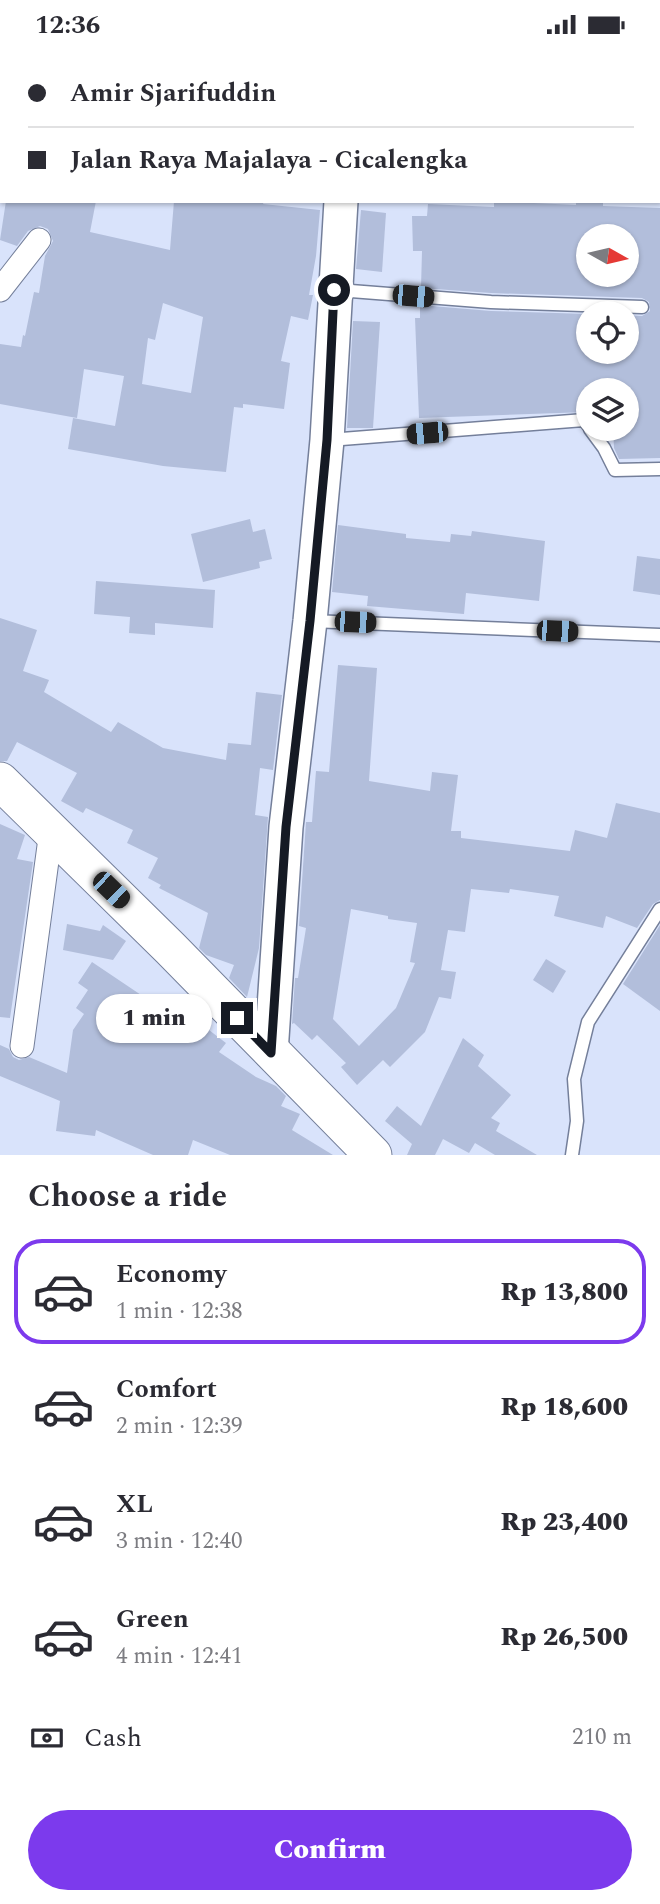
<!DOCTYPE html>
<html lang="en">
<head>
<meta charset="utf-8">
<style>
	body { margin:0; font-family:Spectral,serif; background:#f7f7f7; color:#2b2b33; height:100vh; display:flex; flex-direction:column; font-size:26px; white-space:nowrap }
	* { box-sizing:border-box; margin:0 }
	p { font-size:23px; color:#7c7c81 }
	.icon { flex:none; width:38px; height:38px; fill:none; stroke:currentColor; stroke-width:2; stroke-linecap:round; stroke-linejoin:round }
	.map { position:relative; height:1106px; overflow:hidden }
	.drawer { display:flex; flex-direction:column; background:#fff; flex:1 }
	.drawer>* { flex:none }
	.hud { position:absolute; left:0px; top:0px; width:662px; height:154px; box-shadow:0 2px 5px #0004; display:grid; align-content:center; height:154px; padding:0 28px; background:#fff }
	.needle { width:46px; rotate:98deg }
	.fabs { position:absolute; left:576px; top:175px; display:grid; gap:14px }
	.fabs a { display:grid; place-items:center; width:63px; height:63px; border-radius:50%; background:#fff; box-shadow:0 2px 5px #0004; font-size:35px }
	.end { position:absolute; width:32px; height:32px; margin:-16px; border:9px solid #151a24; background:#fff; box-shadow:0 0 0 4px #fff }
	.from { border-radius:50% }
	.bubble { position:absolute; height:49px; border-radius:24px; background:#fff; box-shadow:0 2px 5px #0004; font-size:23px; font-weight:800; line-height:49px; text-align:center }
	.car { position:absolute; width:21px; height:42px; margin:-21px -10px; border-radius:9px; box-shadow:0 0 5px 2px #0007; background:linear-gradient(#222 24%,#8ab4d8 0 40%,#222 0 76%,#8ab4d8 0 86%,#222 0) }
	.hud b { display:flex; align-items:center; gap:24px; height:66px; font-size:26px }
	.hud b+b { border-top:2px solid #e1e1e2 }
	.hud i { width:18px; height:18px; background:#2b2b33 }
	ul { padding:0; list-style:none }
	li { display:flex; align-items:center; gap:21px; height:105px; margin:0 14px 10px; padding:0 14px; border:4px solid transparent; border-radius:28px }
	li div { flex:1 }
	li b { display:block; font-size:26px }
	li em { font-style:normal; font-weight:800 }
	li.active { border-color:#7c3aed }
	li>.icon { width:63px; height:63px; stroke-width:1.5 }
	h2 { padding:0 28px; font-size:32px; line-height:84px }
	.pay { display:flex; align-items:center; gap:18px; height:77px; padding:0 28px; font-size:26px }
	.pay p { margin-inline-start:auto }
	.cta { display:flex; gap:14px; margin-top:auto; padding:14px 28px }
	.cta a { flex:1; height:80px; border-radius:42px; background:#7c3aed; color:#fff; font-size:28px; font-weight:800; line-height:80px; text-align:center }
	.status { display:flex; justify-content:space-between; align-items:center; height:49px; padding:0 35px; background:#fff; direction:ltr }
	.status svg { height:19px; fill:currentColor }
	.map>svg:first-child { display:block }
	.building { fill:#b2bedb; fill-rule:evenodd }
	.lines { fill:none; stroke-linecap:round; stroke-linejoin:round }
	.service-casing { stroke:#747f9a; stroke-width:15 }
	.minor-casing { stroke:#747f9a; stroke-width:25 }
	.secondary-casing { stroke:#747f9a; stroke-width:36 }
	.primary-casing { stroke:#747f9a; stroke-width:39 }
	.service { stroke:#fff; stroke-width:12 }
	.minor { stroke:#fff; stroke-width:23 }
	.secondary { stroke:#fff; stroke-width:33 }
	.primary { stroke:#fff; stroke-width:37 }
	.route { stroke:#151a24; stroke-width:9 }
</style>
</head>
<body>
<div class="status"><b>12:36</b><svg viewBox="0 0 49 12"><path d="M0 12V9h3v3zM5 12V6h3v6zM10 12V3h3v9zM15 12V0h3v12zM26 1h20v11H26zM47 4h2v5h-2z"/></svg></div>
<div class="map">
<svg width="660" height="1106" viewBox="0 0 660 1106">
	<rect width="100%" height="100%" fill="#d9e3fb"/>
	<!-- building -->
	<g class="building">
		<path d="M 6,152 L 96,152 L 90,183 L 170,201 L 174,152 L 264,152 L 263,155 L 320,161 L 316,207 L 309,246 L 313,246 L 308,271 L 291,267 L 281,312 L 290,314 L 284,360 L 243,355 L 243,359 L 234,358 L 226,423 L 163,417 L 68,400 L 73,369 L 115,377 L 124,327 L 84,320 L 77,369 L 0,355 L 0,295 L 21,298 L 23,286 L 25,287 L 34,243 L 39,244 L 45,207 L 53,192 L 48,180 L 40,177 L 28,182 L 17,197 L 0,191 ZM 163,254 L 203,268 L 191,344 L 142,335 L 148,289 L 155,291 Z"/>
		<path d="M 494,152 L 576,156 L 576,152 L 603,152 L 603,157 L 660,159 L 660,409 L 619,410 L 614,399 L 613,380 L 626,380 L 626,341 L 588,341 L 588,363 L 419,369 L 415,269 L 420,269 L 420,256 L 491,262 L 588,265 L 588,303 L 626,303 L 626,266 L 642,267 L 650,262 L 649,253 L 642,249 L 491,244 L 421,239 L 422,202 L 413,202 L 412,167 L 427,167 L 428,155 L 494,158 ZM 588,187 L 626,187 L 626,226 L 588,226 Z"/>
		<path d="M 361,161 L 386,164 L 382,223 L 356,220 Z"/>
		<path d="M 353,272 L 380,273 L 373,379 L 347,379 Z"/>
		<path d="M 250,470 L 253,483 L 265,480 L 272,510 L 259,513 L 260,519 L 203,533 L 191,485 Z"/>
		<path d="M 338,476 L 406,485 L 406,489 L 450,493 L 451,485 L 471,487 L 472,482 L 545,492 L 539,552 L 466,544 L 464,565 L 367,557 L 368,547 L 332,543 Z"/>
		<path d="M 637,507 L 660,510 L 660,546 L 633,542 Z"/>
		<path d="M 96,532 L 215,541 L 213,579 L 155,574 L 155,586 L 129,584 L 130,568 L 94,565 Z"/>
		<path d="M 0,569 L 37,581 L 23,622 L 49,631 L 44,643 L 111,683 L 118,673 L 163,699 L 226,711 L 228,694 L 251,696 L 256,643 L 282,646 L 273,721 L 260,719 L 255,766 L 268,768 L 259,899 L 247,948 L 229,929 L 234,916 L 206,906 L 199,899 L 208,864 L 159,839 L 161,836 L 148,829 L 158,809 L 127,794 L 133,781 L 86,759 L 83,764 L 61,752 L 77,724 L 17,693 L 7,712 L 0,712 Z"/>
		<path d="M 338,616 L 377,619 L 369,732 L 430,742 L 432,723 L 458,726 L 451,782 L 461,782 L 461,789 L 570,802 L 575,781 L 607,789 L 616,754 L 660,764 L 660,851 L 653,855 L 637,879 L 606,867 L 603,879 L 554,867 L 559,847 L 510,840 L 509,844 L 471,840 L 465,883 L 448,881 L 441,921 L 456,923 L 451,950 L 439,948 L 425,983 L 390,1018 L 383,1011 L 357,1036 L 341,1018 L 346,1014 L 317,986 L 312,991 L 294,974 L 292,975 L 295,929 L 298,929 L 306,879 L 299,877 L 306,773 L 312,773 L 316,722 L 329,723 ZM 351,860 L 388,867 L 388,870 L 417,874 L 410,913 L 415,914 L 396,959 L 359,997 L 333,970 Z"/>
		<path d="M 0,775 L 25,786 L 17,810 L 33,813 L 10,969 L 0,968 Z"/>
		<path d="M 67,875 L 100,882 L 103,876 L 126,892 L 113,911 L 63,901 Z"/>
		<path d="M 660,876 L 660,962 L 623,935 Z"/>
		<path d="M 546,910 L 566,922 L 553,944 L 533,931 Z"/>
		<path d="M 92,913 L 150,952 L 155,946 L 185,968 L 188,965 L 226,994 L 219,1003 L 256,1028 L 276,1037 L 286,1047 L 281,1057 L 300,1065 L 292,1081 L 333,1106 L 230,1106 L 193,1091 L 188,1106 L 153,1106 L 96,1081 L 95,1087 L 56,1082 L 60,1052 L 0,1027 L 0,996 L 9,1000 L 13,1008 L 19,1011 L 29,1008 L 67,1024 L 73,981 L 84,965 L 76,959 L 88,941 L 78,934 Z"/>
		<path d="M 463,989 L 484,1006 L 478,1017 L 511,1046 L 491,1069 L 500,1074 L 496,1082 L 537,1106 L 495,1106 L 475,1094 L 469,1104 L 443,1090 L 435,1106 L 407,1106 L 412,1095 L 385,1072 L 397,1057 L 421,1077 Z"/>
	</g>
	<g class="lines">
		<defs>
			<g id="service">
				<path d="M 338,241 L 491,253 L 642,258"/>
				<path d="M 590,380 L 604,399 L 615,421 L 660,420"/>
				<path d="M 329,391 L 584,371 L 588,376"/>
				<path d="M 311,572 L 660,586"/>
				<path d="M 572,1106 L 577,1072 L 574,1030 L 588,973 L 660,860"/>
			</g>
			<g id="minor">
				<path d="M 0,241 L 39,191"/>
				<path d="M 22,997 L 51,782"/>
			</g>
			<g id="secondary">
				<path d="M 353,2 L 353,0"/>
				<path d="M 271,1004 L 286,778 L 310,572 L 327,391 L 341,152"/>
			</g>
			<path id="primary" d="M 0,732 L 170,899 L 373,1106"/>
		</defs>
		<!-- service casing -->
		<use href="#service" class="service-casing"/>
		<!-- minor casing -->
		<use href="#minor" class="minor-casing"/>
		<!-- secondary casing -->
		<use href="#secondary" class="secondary-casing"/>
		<!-- primary casing -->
		<use href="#primary" class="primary-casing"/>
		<!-- service -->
		<use href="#service" class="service"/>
		<!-- minor -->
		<use href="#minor" class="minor"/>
		<!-- secondary -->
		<use href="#secondary" class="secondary"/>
		<!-- primary -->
		<use href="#primary" class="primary"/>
	</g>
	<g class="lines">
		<!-- route -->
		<path class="route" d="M 237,969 L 271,1004 L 286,778 L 310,572 L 327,391 L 334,241"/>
	</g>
</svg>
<div class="fabs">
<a><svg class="needle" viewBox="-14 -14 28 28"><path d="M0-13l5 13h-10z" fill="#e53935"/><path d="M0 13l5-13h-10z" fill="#7c7c81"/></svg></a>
<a><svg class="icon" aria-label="locate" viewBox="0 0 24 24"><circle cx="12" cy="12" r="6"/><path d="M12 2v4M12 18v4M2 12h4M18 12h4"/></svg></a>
<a><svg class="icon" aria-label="layers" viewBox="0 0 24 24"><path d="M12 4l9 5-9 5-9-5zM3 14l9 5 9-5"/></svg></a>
</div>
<i class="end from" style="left:334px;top:241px"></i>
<i class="end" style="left:237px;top:969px"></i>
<div class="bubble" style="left:96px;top:945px;width:116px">1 min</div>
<i class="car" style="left:413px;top:247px;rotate:95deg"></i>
<i class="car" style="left:427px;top:384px;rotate:265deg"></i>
<i class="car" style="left:355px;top:573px;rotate:92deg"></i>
<i class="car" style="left:557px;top:582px;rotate:92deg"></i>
<i class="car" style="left:111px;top:841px;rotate:134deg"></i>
<div class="hud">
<b><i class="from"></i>Amir Sjarifuddin</b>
<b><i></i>Jalan Raya Majalaya - Cicalengka</b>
</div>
</div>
<section class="drawer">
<h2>Choose a ride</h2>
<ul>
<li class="active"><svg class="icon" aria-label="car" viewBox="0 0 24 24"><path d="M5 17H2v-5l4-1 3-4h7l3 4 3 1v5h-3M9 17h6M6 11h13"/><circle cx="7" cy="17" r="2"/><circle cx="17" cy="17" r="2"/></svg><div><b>Economy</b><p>1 min · 12:38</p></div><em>Rp 13,800</em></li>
<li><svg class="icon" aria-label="car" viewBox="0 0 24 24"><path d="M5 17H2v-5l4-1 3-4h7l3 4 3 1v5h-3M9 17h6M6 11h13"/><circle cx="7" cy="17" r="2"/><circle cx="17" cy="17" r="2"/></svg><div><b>Comfort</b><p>2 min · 12:39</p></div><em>Rp 18,600</em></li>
<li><svg class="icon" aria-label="car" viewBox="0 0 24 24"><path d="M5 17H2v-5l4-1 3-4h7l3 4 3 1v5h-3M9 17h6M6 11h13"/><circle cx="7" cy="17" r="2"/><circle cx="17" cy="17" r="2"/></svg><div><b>XL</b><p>3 min · 12:40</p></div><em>Rp 23,400</em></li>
<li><svg class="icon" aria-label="car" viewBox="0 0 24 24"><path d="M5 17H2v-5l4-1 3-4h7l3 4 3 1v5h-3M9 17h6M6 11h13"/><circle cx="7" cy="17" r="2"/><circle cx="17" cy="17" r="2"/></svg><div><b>Green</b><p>4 min · 12:41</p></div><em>Rp 26,500</em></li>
</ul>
<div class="pay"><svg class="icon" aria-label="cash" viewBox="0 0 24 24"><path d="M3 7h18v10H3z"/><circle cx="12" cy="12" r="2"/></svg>Cash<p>210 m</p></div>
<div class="cta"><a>Confirm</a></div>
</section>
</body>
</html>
